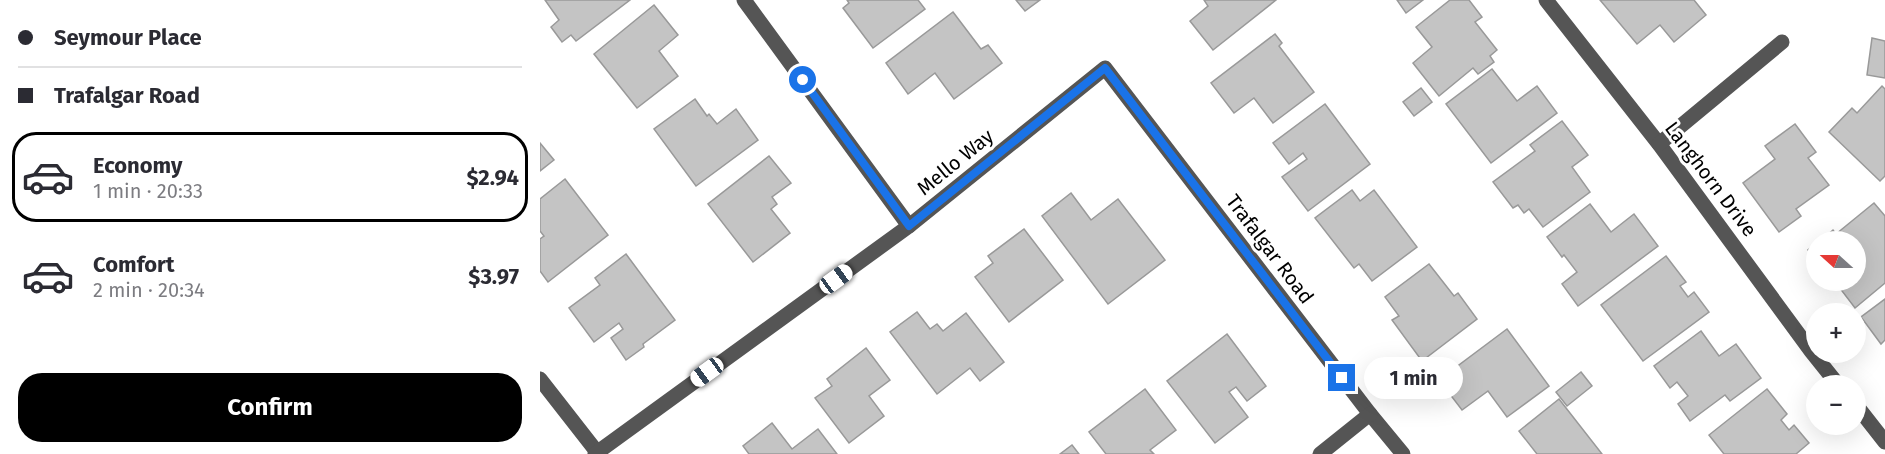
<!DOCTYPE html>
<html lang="en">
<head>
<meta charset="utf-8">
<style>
	body { margin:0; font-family:"Fira Sans",sans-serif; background:#f7f7f7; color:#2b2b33; height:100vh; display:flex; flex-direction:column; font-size:22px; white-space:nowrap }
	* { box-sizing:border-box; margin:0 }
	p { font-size:20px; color:#7c7c81 }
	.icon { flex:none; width:33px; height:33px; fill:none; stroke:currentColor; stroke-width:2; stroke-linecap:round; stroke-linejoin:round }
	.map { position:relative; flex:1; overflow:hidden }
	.panel { display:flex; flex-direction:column; background:#fff; width:540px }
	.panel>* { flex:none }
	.hud { display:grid; align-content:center; height:132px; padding:0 18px; background:#fff }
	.needle { width:39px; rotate:291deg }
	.tools { position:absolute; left:1266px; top:231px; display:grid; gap:12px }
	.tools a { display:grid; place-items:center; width:60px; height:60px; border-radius:50%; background:#fff; box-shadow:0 6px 24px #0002; font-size:30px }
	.end { position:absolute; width:27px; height:27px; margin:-14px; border:8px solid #1a73e8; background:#fff; box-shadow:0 0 0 3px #fff }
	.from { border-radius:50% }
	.bubble { position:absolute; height:42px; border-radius:21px; background:#fff; box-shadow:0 6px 24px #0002; font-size:20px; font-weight:700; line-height:42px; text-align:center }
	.car { position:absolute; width:18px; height:36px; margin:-18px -9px; border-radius:8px; box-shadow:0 0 4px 2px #0007; background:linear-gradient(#fff 24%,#345 0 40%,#fff 0 76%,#345 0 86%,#fff 0) }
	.hud b { display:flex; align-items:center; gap:21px; height:57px; font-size:22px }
	.hud b+b { border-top:2px solid #e1e1e2 }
	.hud i { width:15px; height:15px; background:#2b2b33 }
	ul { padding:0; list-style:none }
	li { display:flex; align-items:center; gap:18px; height:90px; margin:0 12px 9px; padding:0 6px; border:3px solid transparent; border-radius:24px }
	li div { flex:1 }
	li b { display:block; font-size:22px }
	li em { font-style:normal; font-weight:700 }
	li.active { border-color:#000 }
	li>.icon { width:54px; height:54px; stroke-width:1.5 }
	.action { display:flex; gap:12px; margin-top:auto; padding:12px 18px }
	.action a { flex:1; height:69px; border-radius:24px; background:#000; color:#fff; font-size:24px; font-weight:700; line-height:69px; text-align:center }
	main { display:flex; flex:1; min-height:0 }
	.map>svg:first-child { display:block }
	.building { fill:#c4c4c4; stroke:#999; stroke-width:1.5 }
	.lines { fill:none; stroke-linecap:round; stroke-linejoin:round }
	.minor { stroke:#555; stroke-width:15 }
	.route { stroke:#1a73e8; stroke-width:8 }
	.labels { text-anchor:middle; stroke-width:6; stroke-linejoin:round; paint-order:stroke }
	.street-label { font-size:20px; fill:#000; stroke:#fff }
</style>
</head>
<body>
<main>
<section class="panel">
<div class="hud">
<b><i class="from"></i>Seymour Place</b>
<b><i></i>Trafalgar Road</b>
</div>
<ul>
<li class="active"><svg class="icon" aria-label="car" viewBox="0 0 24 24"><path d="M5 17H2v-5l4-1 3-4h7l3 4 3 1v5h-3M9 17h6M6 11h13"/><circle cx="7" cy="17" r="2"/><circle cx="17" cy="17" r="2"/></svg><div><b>Economy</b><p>1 min · 20:33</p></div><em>$2.94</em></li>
<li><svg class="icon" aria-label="car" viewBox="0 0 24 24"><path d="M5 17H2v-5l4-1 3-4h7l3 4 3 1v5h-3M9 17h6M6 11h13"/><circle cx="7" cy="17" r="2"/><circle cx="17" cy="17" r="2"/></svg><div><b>Comfort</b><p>2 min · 20:34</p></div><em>$3.97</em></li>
</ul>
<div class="action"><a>Confirm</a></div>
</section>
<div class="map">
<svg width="1345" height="454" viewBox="0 0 1345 454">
	<rect width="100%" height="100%" fill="#fff"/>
	<!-- building -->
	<g class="building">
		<path d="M 5,0 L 90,0 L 36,41 L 31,35 L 22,42 L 11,27 L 19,20 Z"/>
		<path d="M 307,0 L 378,0 L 385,9 L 333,48 L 303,8 L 309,3 Z"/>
		<path d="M 476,0 L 500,0 L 485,11 Z"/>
		<path d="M 664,0 L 736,0 L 673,50 L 650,21 L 668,6 Z"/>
		<path d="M 857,0 L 883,0 L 866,13 Z"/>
		<path d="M 910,0 L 929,0 L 942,17 L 935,22 L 957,50 L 950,56 L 954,62 L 938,74 L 933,68 L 899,96 L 873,63 L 892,47 L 876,27 Z"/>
		<path d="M 1060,0 L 1154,0 L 1166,15 L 1134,42 L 1120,25 L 1097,44 Z"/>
		<path d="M 114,5 L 138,35 L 119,51 L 138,76 L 97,108 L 54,54 Z"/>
		<path d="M 413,12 L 441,49 L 448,45 L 462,63 L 414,99 L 395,73 L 368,94 L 346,63 Z"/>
		<path d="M 735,34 L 742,43 L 739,46 L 774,92 L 733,123 L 714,98 L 694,113 L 671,83 Z"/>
		<path d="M 1332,38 L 1345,41 L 1345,78 L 1327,75 Z"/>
		<path d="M 952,69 L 977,101 L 997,86 L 1017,113 L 951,163 L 906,104 Z"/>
		<path d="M 1342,86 L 1345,89 L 1345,176 L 1340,181 L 1289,132 L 1312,108 L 1317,113 Z"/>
		<path d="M 881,88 L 892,102 L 874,116 L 863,102 Z"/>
		<path d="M 155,99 L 167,116 L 169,114 L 177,124 L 196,109 L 218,140 L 156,186 L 114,129 Z"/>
		<path d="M 785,104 L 830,164 L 768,211 L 742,177 L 767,159 L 763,153 L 749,164 L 733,143 Z"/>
		<path d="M 1022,121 L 1048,155 L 1032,167 L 1050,192 L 1003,227 L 989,209 L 984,213 L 978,205 L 973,208 L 953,182 L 995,151 L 990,145 Z"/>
		<path d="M 1255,124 L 1276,152 L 1268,158 L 1289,185 L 1256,209 L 1261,216 L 1239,232 L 1203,183 L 1235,159 L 1225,146 Z"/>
		<path d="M 0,143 L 14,160 L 0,171 Z"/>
		<path d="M 229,156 L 251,183 L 232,197 L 237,204 L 231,209 L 250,233 L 213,262 L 168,204 Z"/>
		<path d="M 25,179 L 68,235 L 8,282 L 0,271 L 0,239 L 4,236 L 0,231 L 0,199 Z"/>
		<path d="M 812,190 L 820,201 L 834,190 L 877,247 L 832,281 L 819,264 L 814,268 L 775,218 Z"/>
		<path d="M 531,193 L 551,220 L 578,199 L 625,260 L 568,304 L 502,216 Z"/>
		<path d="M 1334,203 L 1345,216 L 1345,283 L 1315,308 L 1299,287 L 1305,283 L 1303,280 L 1316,280 L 1316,242 L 1279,242 L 1293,230 L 1296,234 Z"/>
		<path d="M 1050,204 L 1071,232 L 1094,214 L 1118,246 L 1038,306 L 1022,284 L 1037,272 L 1024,255 L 1022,257 L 1007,237 Z"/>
		<path d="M 484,229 L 523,280 L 469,322 L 435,277 L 453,263 L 448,256 Z"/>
		<path d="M 1276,244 L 1276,260 L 1268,250 Z"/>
		<path d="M 86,254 L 135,320 L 103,344 L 104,347 L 86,360 L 71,338 L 83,329 L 79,323 L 54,342 L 29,308 L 60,285 L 55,278 Z"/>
		<path d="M 1126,256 L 1146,282 L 1140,286 L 1148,297 L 1154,292 L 1169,312 L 1103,361 L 1061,305 Z"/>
		<path d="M 889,264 L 914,296 L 918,293 L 937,319 L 882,361 L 852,320 L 859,316 L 845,297 Z"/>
		<path d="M 1345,299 L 1345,340 L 1341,344 L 1321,317 Z"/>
		<path d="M 377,312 L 390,329 L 397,324 L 403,331 L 426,313 L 464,362 L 440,381 L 430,368 L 397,394 L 350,332 Z"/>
		<path d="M 967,329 L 1009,386 L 967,417 L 948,391 L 922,410 L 899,380 Z"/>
		<path d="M 1161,331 L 1179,356 L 1196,344 L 1221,378 L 1190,401 L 1185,395 L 1150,421 L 1138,404 L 1148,396 L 1137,382 L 1130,388 L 1114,366 Z"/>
		<path d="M 687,334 L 726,386 L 707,401 L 696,387 L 689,392 L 708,417 L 675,443 L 627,381 Z"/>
		<path d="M 326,348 L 350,380 L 329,396 L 344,416 L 309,443 L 275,398 L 292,386 L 287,379 Z"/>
		<path d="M 1041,372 L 1052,386 L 1027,406 L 1016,392 Z"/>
		<path d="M 605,389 L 636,430 L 610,450 L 614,454 L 566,454 L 549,432 Z"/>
		<path d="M 1227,389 L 1247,414 L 1241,420 L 1249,430 L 1254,425 L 1269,443 L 1256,454 L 1184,454 L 1169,435 Z"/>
		<path d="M 1019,399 L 1062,454 L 997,454 L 979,431 Z"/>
		<path d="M 232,423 L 252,449 L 278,429 L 297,454 L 209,454 L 203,446 Z"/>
		<path d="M 532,445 L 539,454 L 520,454 Z"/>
	</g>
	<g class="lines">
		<!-- minor -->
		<g class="minor">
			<path d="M 204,0 L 369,226"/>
			<path d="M 1006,0 L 1119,144 L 1271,351 L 1299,386"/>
			<path d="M 1119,144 L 1242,42"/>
			<path d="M 0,379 L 57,452"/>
			<path d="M 1316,405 L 1345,442"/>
			<path d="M 55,454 L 369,226 L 565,68 L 830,414 L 863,454"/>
			<path d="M 780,454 L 830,414"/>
		</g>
	</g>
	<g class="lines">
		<!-- route -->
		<path class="route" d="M 263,80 L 369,226 L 565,68 L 802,378"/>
	</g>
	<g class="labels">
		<!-- street labels -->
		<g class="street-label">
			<text transform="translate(415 162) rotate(-39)" y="7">Mello Way</text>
			<text transform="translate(1171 179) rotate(53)" y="7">Langhorn Drive</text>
			<text transform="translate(730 249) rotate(53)" y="7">Trafalgar Road</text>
		</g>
	</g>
</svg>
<div class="tools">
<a><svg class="needle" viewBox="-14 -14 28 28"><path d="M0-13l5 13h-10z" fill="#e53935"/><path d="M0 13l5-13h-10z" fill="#7c7c81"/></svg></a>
<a>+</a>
<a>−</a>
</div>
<i class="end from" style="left:263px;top:80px"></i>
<i class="end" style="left:802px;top:378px"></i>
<div class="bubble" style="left:824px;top:357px;width:99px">1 min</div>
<i class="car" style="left:296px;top:279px;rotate:54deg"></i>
<i class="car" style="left:167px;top:372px;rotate:234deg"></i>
</div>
</main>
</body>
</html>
